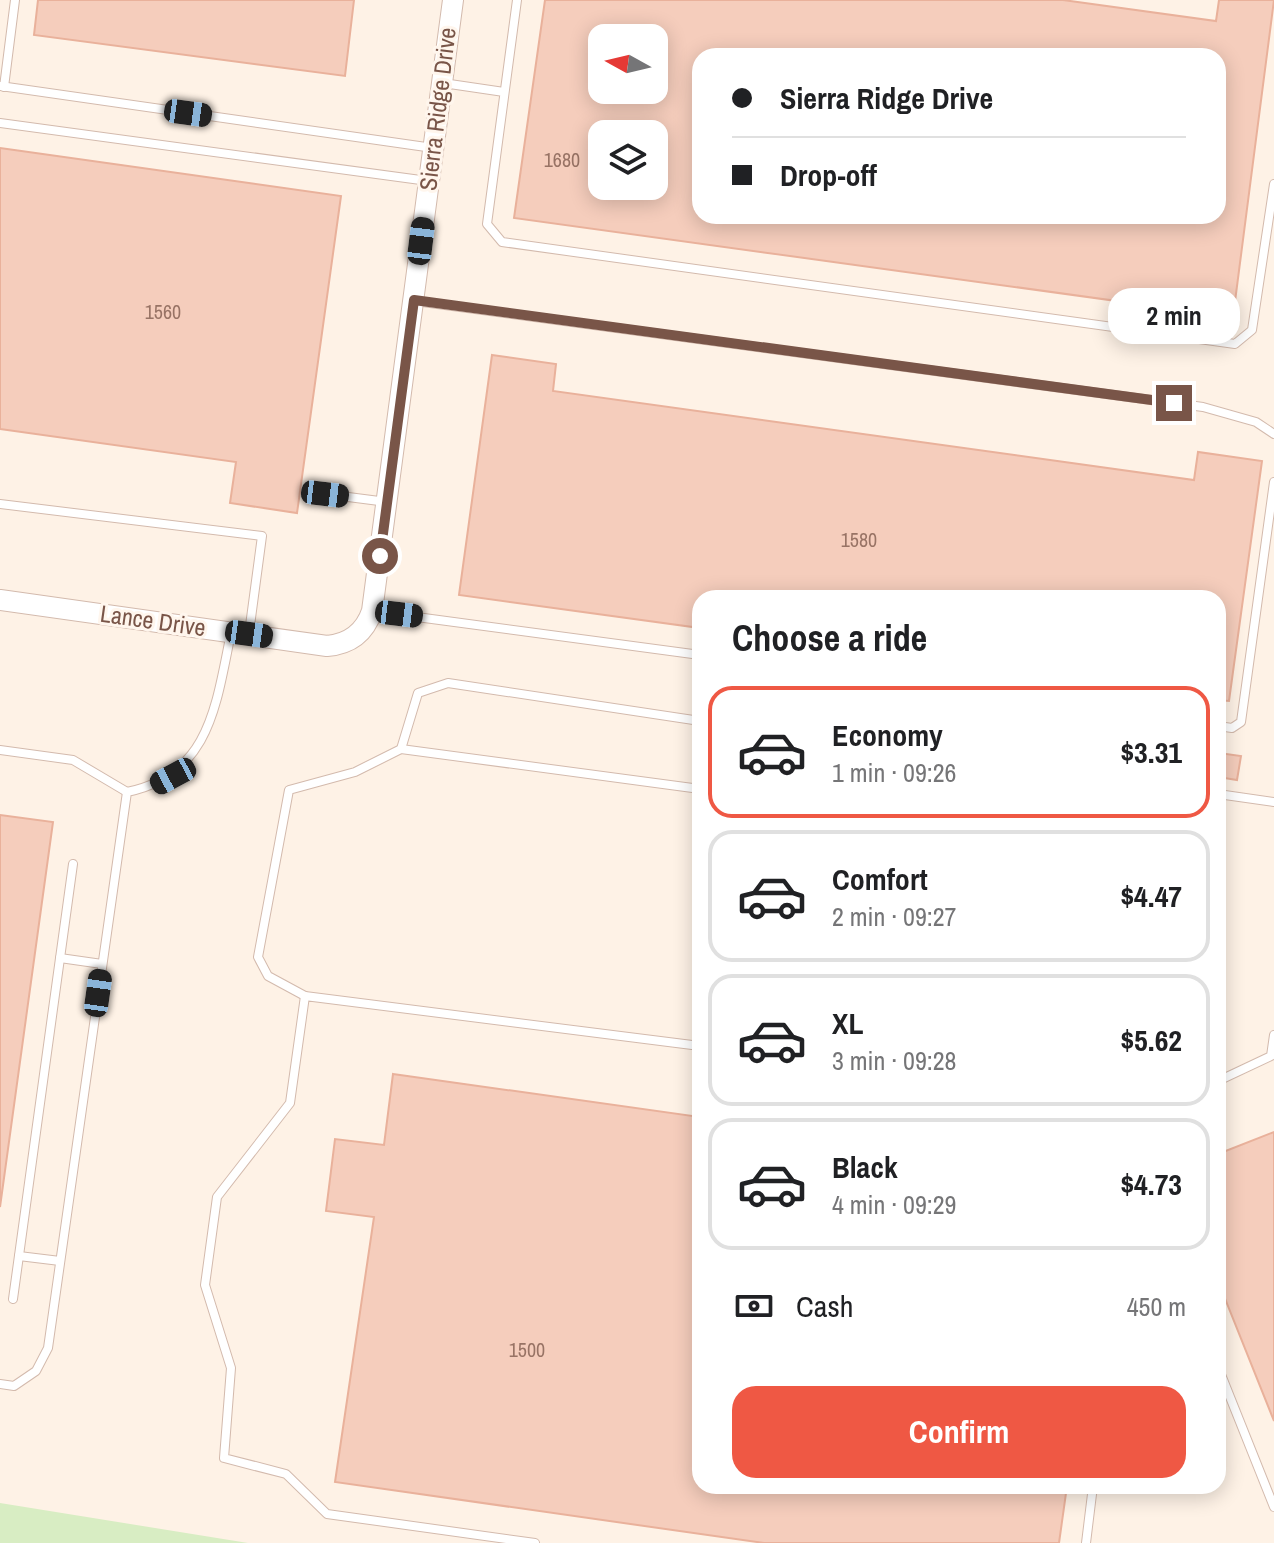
<!DOCTYPE html>
<html lang="en">
<head>
<meta charset="utf-8">
<style>
	body { margin:0; font-family:"Archivo Narrow",sans-serif; background:#f6f6f6; color:#202124; height:100vh; display:flex; flex-direction:column; font-size:30px; white-space:nowrap }
	* { box-sizing:border-box; margin:0 }
	p { font-size:26px; color:#757577 }
	.icon { flex:none; width:44px; height:44px; fill:none; stroke:currentColor; stroke-width:2; stroke-linecap:round; stroke-linejoin:round }
	.map { position:relative; flex:1; overflow:hidden }
	.details { position:absolute; left:692px; top:590px; width:534px; height:904px; display:flex; flex-direction:column; background:#fff; border-radius:24px; box-shadow:0 4px 20px #0003 }
	.details>* { flex:none }
	.guide { position:absolute; left:692px; top:48px; width:534px; height:176px; border-radius:24px; box-shadow:0 4px 20px #0003; display:grid; align-content:center; height:176px; padding:0 40px; background:#fff }
	.needle { width:52px; rotate:278deg }
	.buttons { position:absolute; left:588px; top:24px; display:grid; gap:16px }
	.buttons a { display:grid; place-items:center; width:80px; height:80px; border-radius:16px; background:#fff; box-shadow:0 4px 20px #0003; font-size:40px }
	.end { position:absolute; width:36px; height:36px; margin:-18px; border:10px solid #795548; background:#fff; box-shadow:0 0 0 4px #fff }
	.from { border-radius:50% }
	.bubble { position:absolute; height:56px; border-radius:24px; background:#fff; box-shadow:0 4px 20px #0003; font-size:26px; font-weight:700; line-height:56px; text-align:center }
	.car { position:absolute; width:24px; height:48px; margin:-24px -12px; border-radius:10px; box-shadow:0 0 6px 2px #0007; background:linear-gradient(#222 24%,#8ab4d8 0 40%,#222 0 76%,#8ab4d8 0 86%,#222 0) }
	.guide b { display:flex; align-items:center; gap:28px; height:76px; font-size:30px }
	.guide b+b { border-top:2px solid #e0e0e0 }
	.guide i { width:20px; height:20px; background:#202124 }
	ul { padding:0; list-style:none }
	li { display:flex; align-items:center; gap:24px; height:132px; margin:0 16px 12px; padding:0 24px; border:4px solid #e0e0e0; border-radius:24px }
	li div { flex:1 }
	li b { display:block; font-size:30px }
	li em { font-style:normal; font-weight:700 }
	li.active { border-color:#ef5844 }
	li>.icon { width:72px; height:72px; stroke-width:1.5 }
	h2 { padding:0 40px; font-size:36px; line-height:96px }
	.pay { display:flex; align-items:center; gap:20px; height:88px; padding:0 40px; font-size:30px }
	.pay p { margin-inline-start:auto }
	.button { display:flex; gap:16px; margin-top:auto; padding:16px 40px }
	.button a { flex:1; height:92px; border-radius:24px; background:#ef5844; color:#fff; font-size:32px; font-weight:700; line-height:92px; text-align:center }
	.map>svg:first-child { display:block }
	.green { fill:#d8edc3 }
	.building { fill:#f5cdbc; stroke:#e9b19b; stroke-width:2; fill-rule:evenodd }
	.lines { fill:none; stroke-linecap:round; stroke-linejoin:round }
	.service-casing { stroke:#d3baad; stroke-width:10 }
	.tertiary-casing { stroke:#d3baad; stroke-width:22 }
	.service { stroke:#fff; stroke-width:8 }
	.tertiary { stroke:#fff; stroke-width:20 }
	.route { stroke:#795548; stroke-width:10 }
	.labels { text-anchor:middle; stroke-width:6; stroke-linejoin:round; paint-order:stroke }
	.number-label { font-size:20px; fill:#987365 }
	.street-label { font-size:24px; fill:#795548; stroke:#fff6ed }
</style>
</head>
<body>
<div class="map">
<svg width="1274" height="1543" viewBox="0 0 1274 1543">
	<rect width="100%" height="100%" fill="#fef2e6"/>
	<!-- green -->
	<path class="green" d="M 0,1503 L 248,1543 L 0,1543 Z"/>
	<!-- building -->
	<g class="building">
		<path d="M 38,0 L 354,0 L 345,76 L 34,35 Z"/>
		<path d="M 545,0 L 1063,0 L 1216,21 L 1219,0 L 1274,0 L 1233,317 L 514,218 ZM 602,38 L 654,38 L 654,90 L 602,90 ZM 700,56 L 1218,56 L 1218,216 L 700,216 ZM 602,134 L 654,134 L 654,186 L 602,186 Z"/>
		<path d="M 0,148 L 341,196 L 297,513 L 230,503 L 236,462 L 0,429 Z"/>
		<path d="M 492,355 L 556,364 L 553,391 L 1194,480 L 1198,452 L 1262,461 L 1229,701 L 1218,700 L 1218,598 L 700,598 L 700,628 L 459,595 Z"/>
		<path d="M 1219,753 L 1241,756 L 1237,780 L 1218,777 Z"/>
		<path d="M 0,815 L 53,822 L 0,1207 Z"/>
		<path d="M 393,1074 L 700,1117 L 700,1486 L 1067,1486 L 1059,1543 L 764,1543 L 335,1482 L 374,1217 L 326,1211 L 335,1139 L 384,1145 Z"/>
		<path d="M 1274,1132 L 1274,1421 L 1218,1281 L 1218,1154 Z"/>
	</g>
	<g class="lines">
		<defs>
			<g id="service">
				<path d="M 517,0 L 487,224 L 502,242 L 1235,344 L 1252,330 L 1274,184"/>
				<path d="M 443,83 L 504,92"/>
				<path d="M 0,86 L 433,148"/>
				<path d="M 4,87 L 15,0"/>
				<path d="M 0,123 L 428,181"/>
				<path d="M 415,301 L 1203,407 L 1256,422 L 1274,434"/>
				<path d="M 325,494 L 387,502"/>
				<path d="M 0,504 L 262,536 L 249,633"/>
				<path d="M 372,611 L 700,655"/>
				<path d="M 1218,726 L 1232,728 L 1241,722 L 1274,482"/>
				<path d="M 401,749 L 700,789"/>
				<path d="M 0,750 L 73,760 L 127,792"/>
				<path d="M 1218,794 L 1274,802"/>
				<path d="M 60,958 L 102,964"/>
				<path d="M 305,996 L 268,976 L 258,957 L 289,790 L 355,772 L 401,749 L 418,693 L 448,683 L 700,721"/>
				<path d="M 1218,1081 L 1271,1056 L 1274,1035"/>
				<path d="M 19,1256 L 60,1261"/>
				<path d="M 13,1299 L 73,864"/>
				<path d="M 1218,1367 L 1274,1507"/>
				<path d="M 0,1384 L 14,1386 L 36,1371 L 48,1348 L 127,792 C 210,775 216,705 231,633"/>
				<path d="M 535,1543 L 327,1514 L 286,1474 L 224,1458 L 231,1368 L 205,1285 L 217,1197 L 290,1103 L 305,996 L 700,1046"/>
				<path d="M 1086,1543 L 1093,1486"/>
			</g>
			<path id="tertiary" d="M 0,600 L 327,646 C 350,644 365,632 372,611 L 453,0"/>
		</defs>
		<!-- service casing -->
		<use href="#service" class="service-casing"/>
		<!-- tertiary casing -->
		<use href="#tertiary" class="tertiary-casing"/>
		<!-- service -->
		<use href="#service" class="service"/>
		<!-- tertiary -->
		<use href="#tertiary" class="tertiary"/>
	</g>
	<g class="lines">
		<!-- route -->
		<path class="route" d="M 380,556 L 414,300 L 1174,403"/>
	</g>
	<g class="labels">
		<!-- number labels -->
		<g class="number-label">
			<text x="562" y="167">1680</text>
			<text x="163" y="319">1560</text>
			<text x="859" y="547">1580</text>
			<text x="527" y="1357">1500</text>
		</g>
		<!-- street labels -->
		<g class="street-label">
			<text transform="translate(438 109) rotate(-83)" y="8">Sierra Ridge Drive</text>
			<text transform="translate(153 621) rotate(8)" y="8">Lance Drive</text>
		</g>
	</g>
</svg>
<div class="buttons">
<a><svg class="needle" viewBox="-14 -14 28 28"><path d="M0-13l5 13h-10z" fill="#e53935"/><path d="M0 13l5-13h-10z" fill="#757577"/></svg></a>
<a><svg class="icon" aria-label="layers" viewBox="0 0 24 24"><path d="M12 4l9 5-9 5-9-5zM3 14l9 5 9-5"/></svg></a>
</div>
<i class="end from" style="left:380px;top:556px"></i>
<i class="end" style="left:1174px;top:403px"></i>
<div class="bubble" style="left:1108px;top:288px;width:132px">2 min</div>
<i class="car" style="left:188px;top:113px;rotate:98deg"></i>
<i class="car" style="left:421px;top:241px;rotate:7deg"></i>
<i class="car" style="left:325px;top:494px;rotate:97deg"></i>
<i class="car" style="left:399px;top:614px;rotate:97deg"></i>
<i class="car" style="left:249px;top:634px;rotate:98deg"></i>
<i class="car" style="left:173px;top:776px;rotate:242deg"></i>
<i class="car" style="left:98px;top:993px;rotate:8deg"></i>
<div class="guide">
<b><i class="from"></i>Sierra Ridge Drive</b>
<b><i></i>Drop-off</b>
</div>
<section class="details">
<h2>Choose a ride</h2>
<ul>
<li class="active"><svg class="icon" aria-label="car" viewBox="0 0 24 24"><path d="M5 17H2v-5l4-1 3-4h7l3 4 3 1v5h-3M9 17h6M6 11h13"/><circle cx="7" cy="17" r="2"/><circle cx="17" cy="17" r="2"/></svg><div><b>Economy</b><p>1 min · 09:26</p></div><em>$3.31</em></li>
<li><svg class="icon" aria-label="car" viewBox="0 0 24 24"><path d="M5 17H2v-5l4-1 3-4h7l3 4 3 1v5h-3M9 17h6M6 11h13"/><circle cx="7" cy="17" r="2"/><circle cx="17" cy="17" r="2"/></svg><div><b>Comfort</b><p>2 min · 09:27</p></div><em>$4.47</em></li>
<li><svg class="icon" aria-label="car" viewBox="0 0 24 24"><path d="M5 17H2v-5l4-1 3-4h7l3 4 3 1v5h-3M9 17h6M6 11h13"/><circle cx="7" cy="17" r="2"/><circle cx="17" cy="17" r="2"/></svg><div><b>XL</b><p>3 min · 09:28</p></div><em>$5.62</em></li>
<li><svg class="icon" aria-label="car" viewBox="0 0 24 24"><path d="M5 17H2v-5l4-1 3-4h7l3 4 3 1v5h-3M9 17h6M6 11h13"/><circle cx="7" cy="17" r="2"/><circle cx="17" cy="17" r="2"/></svg><div><b>Black</b><p>4 min · 09:29</p></div><em>$4.73</em></li>
</ul>
<div class="pay"><svg class="icon" aria-label="cash" viewBox="0 0 24 24"><path d="M3 7h18v10H3z"/><circle cx="12" cy="12" r="2"/></svg>Cash<p>450 m</p></div>
<div class="button"><a>Confirm</a></div>
</section>
</div>
</body>
</html>
